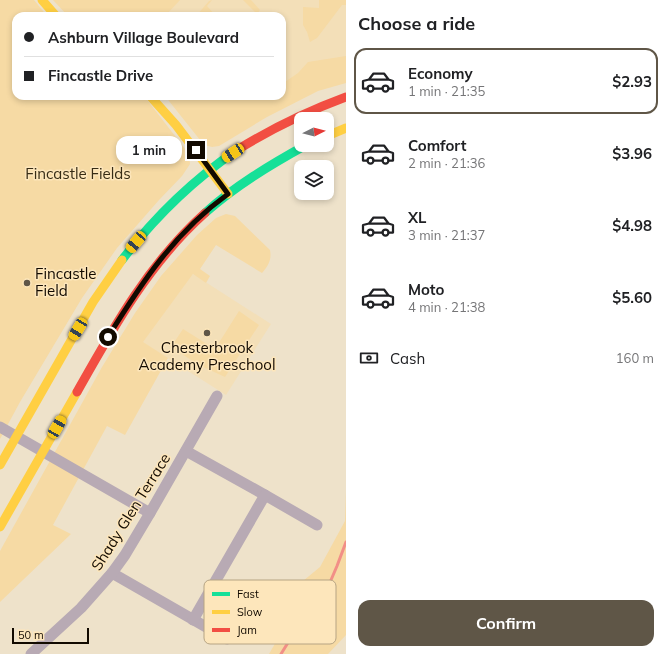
<!DOCTYPE html>
<html lang="en">
<head>
<meta charset="utf-8">
<style>
	body { margin:0; font-family:Mulish,sans-serif; background:#f2f2f2; color:#202124; height:100vh; display:flex; flex-direction:column; font-size:15px; white-space:nowrap }
	* { box-sizing:border-box; margin:0 }
	p { font-size:13px; color:#757577 }
	.icon { flex:none; width:22px; height:22px; fill:none; stroke:currentColor; stroke-width:2; stroke-linecap:round; stroke-linejoin:round }
	.map { position:relative; flex:1; overflow:hidden }
	.details { display:flex; flex-direction:column; background:#fff; width:320px }
	.details>* { flex:none }
	.top-card { position:absolute; left:12px; top:12px; width:274px; height:88px; border-radius:12px; box-shadow:0 2px 6px #0003; display:grid; align-content:center; height:88px; padding:0 12px; background:#fff }
	.needle { width:26px; rotate:84deg }
	.tools { position:absolute; left:294px; top:112px; display:grid; gap:8px }
	.tools a { display:grid; place-items:center; width:40px; height:40px; border-radius:8px; background:#fff; box-shadow:0 2px 6px #0003; font-size:20px }
	.scale { position:absolute; left:12px; bottom:10px; width:77px; box-sizing:border-box; padding-left:4px; border:2px solid #120a00; border-top:0; font-size:11px; line-height:14px; white-space:nowrap; color:#120a00; -webkit-text-stroke:3px #fde6bb; paint-order:stroke }
	.end { position:absolute; width:18px; height:18px; margin:-9px; border:5px solid #120a00; background:#fff; box-shadow:0 0 0 2px #fff }
	.from { border-radius:50% }
	.bubble { position:absolute; height:28px; border-radius:12px; background:#fff; box-shadow:0 2px 6px #0003; font-size:13px; font-weight:700; line-height:28px; text-align:center }
	.car { position:absolute; width:12px; height:24px; margin:-12px -6px; border-radius:5px; box-shadow:0 0 3px 1px #0007; background:linear-gradient(#f5c518 24%,#345 0 40%,#f5c518 0 76%,#345 0 86%,#f5c518 0) }
	.top-card b { display:flex; align-items:center; gap:14px; height:38px; font-size:15px }
	.top-card b+b { border-top:1px solid #e0e0e0 }
	.top-card i { width:10px; height:10px; background:#202124 }
	ul { padding:0; list-style:none }
	li { display:flex; align-items:center; gap:12px; height:66px; margin:0 8px 6px; padding:0 4px; border:2px solid transparent; border-radius:12px }
	li div { flex:1 }
	li b { display:block; font-size:15px }
	li em { font-style:normal; font-weight:700 }
	li.on { border-color:#5f5647 }
	li>.icon { width:36px; height:36px; stroke-width:1.5 }
	h2 { padding:0 12px; font-size:18px; line-height:48px }
	.pay { display:flex; align-items:center; gap:10px; height:44px; padding:0 12px; font-size:15px }
	.pay p { margin-inline-start:auto }
	.button { display:flex; gap:8px; margin-top:auto; padding:8px 12px }
	.button a { flex:1; height:46px; border-radius:12px; background:#5f5647; color:#fff; font-size:16px; font-weight:700; line-height:46px; text-align:center }
	main { display:flex; flex:1; min-height:0 }
	.map>svg:first-child { display:block }
	.built { fill:#f3dfb8 }
	.green { fill:#f6daa4 }
	.lines { fill:none; stroke-linecap:round; stroke-linejoin:round }
	.stream { stroke:#f28f87; stroke-width:3 }
	.street { stroke:#b8aab4; stroke-width:11 }
	.fast { stroke:#16e098; stroke-width:9 }
	.slow { stroke:#ffcf43; stroke-width:9 }
	.jam { stroke:#f24e42; stroke-width:9 }
	.route { stroke:#120a00; stroke-width:5 }
	.poi-dot { fill:#5f5647; stroke:#fde6bb; stroke-width:1.5 }
	.labels { text-anchor:middle; stroke-width:3; stroke-linejoin:round; paint-order:stroke }
	.park-label { font-size:15px; fill:#372c15; stroke:#fde6bb }
	.poi-label { font-size:15px; fill:#120a00; stroke:#fde6bb; text-anchor:start }
	.street-label { font-size:15px; fill:#120a00; stroke:#fde6bb }
	.key { fill:#fde6bb; stroke:#b6a483; stroke-width:1 }
	.key-label { font-size:11px; fill:#120a00 }
</style>
</head>
<body>
<main>
<div class="map">
<svg width="346" height="654" viewBox="0 0 346 654">
	<rect width="100%" height="100%" fill="#eee2ca"/>
	<!-- built -->
	<g class="built">
		<path d="M 68,0 L 346,0 L 346,72 L 282,96 L 282,16 L 85,16 Z"/>
		<path d="M 193,274 L 271,324 L 226,395 L 142,342 Z"/>
	</g>
	<!-- green -->
	<g class="green">
		<path d="M 0,0 L 34,0 L 47,16 L 16,16 L 16,96 L 144,96 L 189,154 L 190,164 L 182,176 L 159,200 L 117,248 L 82,298 L 20,402 L 0,439 Z"/>
		<path d="M 53,0 L 180,0 L 165,16 L 68,16 Z"/>
		<path d="M 212,0 L 207,6 L 216,16 L 196,16 L 209,1 Z"/>
		<path d="M 243,0 L 251,0 L 260,10 L 257,14 Z"/>
		<path d="M 319,0 L 346,0 L 346,5 L 342,5 L 317,38 L 310,42 L 307,32 L 303,25 L 303,7 L 319,8 Z"/>
		<path d="M 346,56 L 346,83 L 318,91 L 267,117 L 219,146 L 212,147 L 204,145 L 165,96 L 282,96 L 282,84 L 298,73 L 308,62 Z"/>
		<path d="M 226,214 L 235,216 L 270,250 C 272,260 268,266 262,273 L 216,245 L 200,269 L 210,276 L 206,283 L 193,274 L 143,342 L 168,358 L 125,435 L 107,426 L 53,525 L 71,534 L 0,602 L 0,551 L 102,367 L 135,313 L 161,276 L 197,235 L 216,218 Z"/>
		<path d="M 239,311 L 259,325 L 225,377 L 199,365 L 171,347 L 183,329 L 215,349 Z"/>
		<path d="M 346,491 L 346,635 L 328,654 L 269,654 L 288,621 L 293,596 L 303,581 L 320,567 L 345,521 Z"/>
	</g>
	<g class="lines">
		<!-- stream -->
		<path class="stream" d="M 281,654 L 297,628 L 298,617 L 303,612 L 303,604 L 328,587 L 337,566 L 346,542"/>
		<!-- street -->
		<g class="street">
			<path d="M 0,427 L 150,513"/>
			<path d="M 186,451 L 265,495 L 317,525"/>
			<path d="M 112,573 L 227,639"/>
			<path d="M 193,620 L 265,495"/>
			<path d="M 31,654 L 81,608 L 112,573 L 125,555 L 150,513 L 217,396"/>
		</g>
		<!-- fast -->
		<g class="fast">
			<path d="M 205,213 C 235,186 270,165 306,145"/>
			<path d="M 122,260 C 154,218 193,180 237,150"/>
		</g>
		<!-- slow -->
		<g class="slow">
			<path d="M 42,0 L 56,16"/>
			<path d="M 150,96 L 176,125 L 228,194"/>
			<path d="M 327,136 L 346,128"/>
			<path d="M 0,465 L 93,302 L 122,260"/>
			<path d="M 0,527 L 77,392"/>
		</g>
		<!-- jam -->
		<g class="jam">
			<path d="M 237,150 C 271,129 308,111 346,97"/>
			<path d="M 77,392 C 113,328 149,263 205,213"/>
		</g>
	</g>
	<g class="lines">
		<!-- route -->
		<path class="route" d="M 108,337 C 142,282 175,232 228,194 L 196,150"/>
	</g>
	<!-- markers -->
	<g class="poi-dot">
		<circle cx="27" cy="283" r="4"/>
		<circle cx="207" cy="333" r="4"/>
	</g>
	<g class="labels">
		<!-- park labels -->
		<g class="park-label">
			<text x="78" y="179">Fincastle Fields</text>
		</g>
		<!-- poi labels -->
		<g class="poi-label">
			<text x="35" y="279">Fincastle<tspan x="35" dy="17">Field</tspan></text>
			<text x="207" y="353" text-anchor="middle">Chesterbrook<tspan x="207" dy="17">Academy Preschool</tspan></text>
		</g>
		<!-- street labels -->
		<g class="street-label">
			<text transform="translate(131 512) rotate(-58)" y="5">Shady Glen Terrace</text>
		</g>
	</g>
	<!-- legend -->
	<rect x="204" y="580" width="132" height="64" rx="6" class="key"/>
	<rect x="212" y="592" width="18" height="4" fill="#16e098"/>
	<rect x="212" y="610" width="18" height="4" fill="#ffcf43"/>
	<rect x="212" y="628" width="18" height="4" fill="#f24e42"/>
	<g class="key-label">
		<text x="237" y="598">Fast</text>
		<text x="237" y="616">Slow</text>
		<text x="237" y="634">Jam</text>
	</g>
</svg>
<div class="tools">
<a><svg class="needle" viewBox="-14 -14 28 28"><path d="M0-13l5 13h-10z" fill="#e53935"/><path d="M0 13l5-13h-10z" fill="#757577"/></svg></a>
<a><svg class="icon" aria-label="layers" viewBox="0 0 24 24"><path d="M12 4l9 5-9 5-9-5zM3 14l9 5 9-5"/></svg></a>
</div>
<div class="scale">50 m</div>
<i class="end from" style="left:108px;top:337px"></i>
<i class="end" style="left:196px;top:150px"></i>
<div class="bubble" style="left:116px;top:136px;width:66px">1 min</div>
<i class="car" style="left:233px;top:153px;rotate:237deg"></i>
<i class="car" style="left:136px;top:242px;rotate:220deg"></i>
<i class="car" style="left:78px;top:329px;rotate:211deg"></i>
<i class="car" style="left:57px;top:427px;rotate:30deg"></i>
<div class="top-card">
<b><i class="from"></i>Ashburn Village Boulevard</b>
<b><i></i>Fincastle Drive</b>
</div>
</div>
<section class="details">
<h2>Choose a ride</h2>
<ul>
<li class="on"><svg class="icon" aria-label="car" viewBox="0 0 24 24"><path d="M5 17H2v-5l4-1 3-4h7l3 4 3 1v5h-3M9 17h6M6 11h13"/><circle cx="7" cy="17" r="2"/><circle cx="17" cy="17" r="2"/></svg><div><b>Economy</b><p>1 min · 21:35</p></div><em>$2.93</em></li>
<li><svg class="icon" aria-label="car" viewBox="0 0 24 24"><path d="M5 17H2v-5l4-1 3-4h7l3 4 3 1v5h-3M9 17h6M6 11h13"/><circle cx="7" cy="17" r="2"/><circle cx="17" cy="17" r="2"/></svg><div><b>Comfort</b><p>2 min · 21:36</p></div><em>$3.96</em></li>
<li><svg class="icon" aria-label="car" viewBox="0 0 24 24"><path d="M5 17H2v-5l4-1 3-4h7l3 4 3 1v5h-3M9 17h6M6 11h13"/><circle cx="7" cy="17" r="2"/><circle cx="17" cy="17" r="2"/></svg><div><b>XL</b><p>3 min · 21:37</p></div><em>$4.98</em></li>
<li><svg class="icon" aria-label="car" viewBox="0 0 24 24"><path d="M5 17H2v-5l4-1 3-4h7l3 4 3 1v5h-3M9 17h6M6 11h13"/><circle cx="7" cy="17" r="2"/><circle cx="17" cy="17" r="2"/></svg><div><b>Moto</b><p>4 min · 21:38</p></div><em>$5.60</em></li>
</ul>
<div class="pay"><svg class="icon" aria-label="cash" viewBox="0 0 24 24"><path d="M3 7h18v10H3z"/><circle cx="12" cy="12" r="2"/></svg>Cash<p>160 m</p></div>
<div class="button"><a>Confirm</a></div>
</section>
</main>
</body>
</html>
